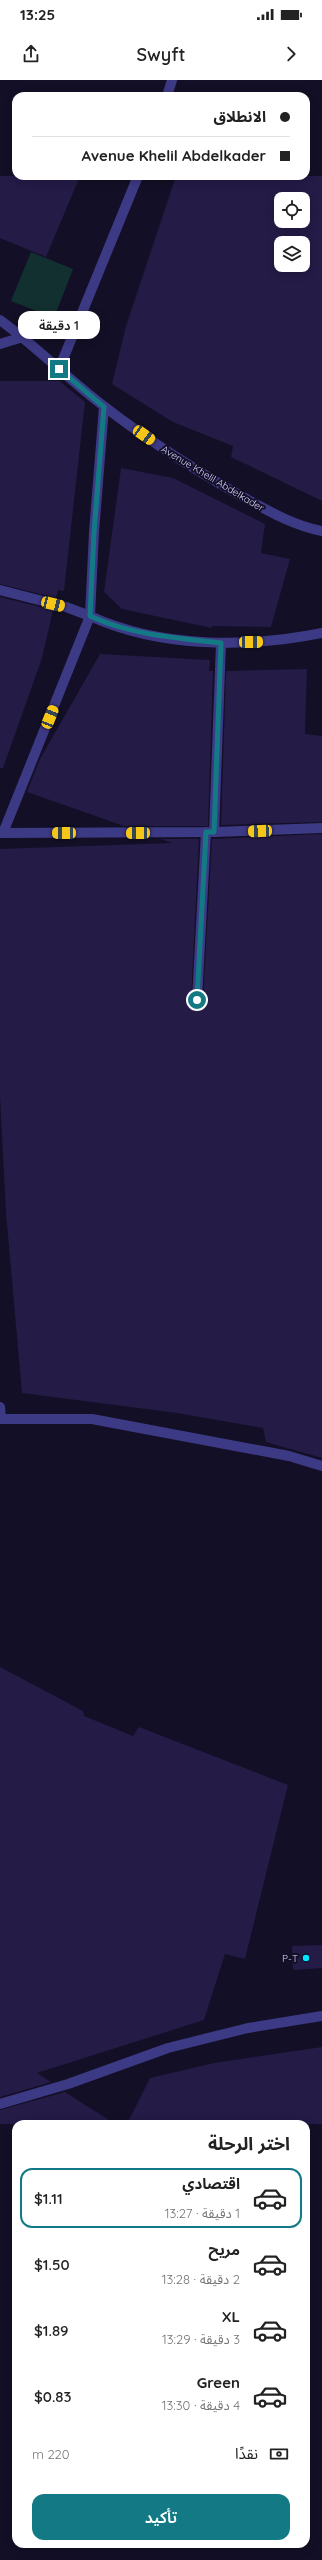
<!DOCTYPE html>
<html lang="ar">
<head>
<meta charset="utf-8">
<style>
	body { margin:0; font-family:Quicksand,"Noto Sans Arabic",sans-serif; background:#f2f2f2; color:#222; direction:rtl; height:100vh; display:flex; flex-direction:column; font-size:15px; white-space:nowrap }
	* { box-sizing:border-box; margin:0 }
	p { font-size:13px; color:#767676 }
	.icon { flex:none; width:22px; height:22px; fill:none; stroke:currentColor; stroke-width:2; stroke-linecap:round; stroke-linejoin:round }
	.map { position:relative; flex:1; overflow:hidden; direction:ltr }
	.sheet { position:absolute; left:12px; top:2040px; width:298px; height:428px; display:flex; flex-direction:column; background:#fff; border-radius:12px; box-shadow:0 2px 10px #0003; direction:rtl }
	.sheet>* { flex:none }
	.top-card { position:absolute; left:12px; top:12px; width:298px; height:88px; border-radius:12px; box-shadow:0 2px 10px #0003; direction:rtl; display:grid; align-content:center; height:88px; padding:0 20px; background:#fff }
	.tools { position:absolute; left:274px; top:112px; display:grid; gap:8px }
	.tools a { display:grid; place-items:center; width:36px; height:36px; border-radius:8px; background:#fff; box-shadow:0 2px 10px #0003; font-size:20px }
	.end { position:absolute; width:18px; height:18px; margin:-9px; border:5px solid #137a85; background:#fff; box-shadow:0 0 0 2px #fff }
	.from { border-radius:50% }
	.bubble { position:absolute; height:28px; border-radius:12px; background:#fff; box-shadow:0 2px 10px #0003; font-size:13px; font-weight:600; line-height:28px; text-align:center; direction:rtl }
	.car { position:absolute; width:12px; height:24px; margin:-12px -6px; border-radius:5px; box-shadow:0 0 3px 1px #0007; background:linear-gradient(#f5c518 24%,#345 0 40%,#f5c518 0 76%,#345 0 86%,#f5c518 0) }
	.top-card b { display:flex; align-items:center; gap:14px; height:38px; font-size:15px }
	.top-card b+b { border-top:1px solid #e0e0e0 }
	.top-card i { width:10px; height:10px; background:#222 }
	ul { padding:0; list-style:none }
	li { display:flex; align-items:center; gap:12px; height:60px; margin:0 8px 6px; padding:0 12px; border:2px solid transparent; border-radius:12px }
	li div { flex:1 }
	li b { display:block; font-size:15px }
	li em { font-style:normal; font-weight:600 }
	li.selected { border-color:#137a85 }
	li>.icon { width:36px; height:36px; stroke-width:1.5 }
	h2 { padding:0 20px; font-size:18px; line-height:48px }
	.pay { display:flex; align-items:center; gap:10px; height:44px; padding:0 20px; font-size:15px }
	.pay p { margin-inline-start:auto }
	.primary-button { display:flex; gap:8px; margin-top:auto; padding:8px 20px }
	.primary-button a { flex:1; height:46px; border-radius:12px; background:#137a85; color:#fff; font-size:16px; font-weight:600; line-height:46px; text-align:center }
	.status { display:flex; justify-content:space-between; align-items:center; height:28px; padding:0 20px; background:#fff; direction:ltr }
	.status svg { height:11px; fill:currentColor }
	header { display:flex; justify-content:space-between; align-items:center; height:52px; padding:0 20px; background:#fff; font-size:18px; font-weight:600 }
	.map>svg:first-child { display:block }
	.green { fill:#12302f }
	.building { fill:#241b47; fill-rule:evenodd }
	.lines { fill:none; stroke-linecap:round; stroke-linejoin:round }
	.minor { stroke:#3d3a85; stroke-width:10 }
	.tertiary { stroke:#3d3a85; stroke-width:10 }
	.route { stroke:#137a85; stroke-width:5 }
	.poi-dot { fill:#00e5ff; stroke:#130f26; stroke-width:1.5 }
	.labels { text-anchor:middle; stroke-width:4; stroke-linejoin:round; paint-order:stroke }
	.street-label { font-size:10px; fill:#d9d4ff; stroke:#130f26 }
	.poi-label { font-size:10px; fill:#d9d4ff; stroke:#130f26; text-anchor:end }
</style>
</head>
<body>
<div class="status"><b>13:25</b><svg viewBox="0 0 49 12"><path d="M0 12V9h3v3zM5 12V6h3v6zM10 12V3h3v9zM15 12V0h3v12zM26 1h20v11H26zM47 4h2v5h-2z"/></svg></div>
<header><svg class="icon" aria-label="forward" viewBox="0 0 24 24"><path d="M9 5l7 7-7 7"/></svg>Swyft<svg class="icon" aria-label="share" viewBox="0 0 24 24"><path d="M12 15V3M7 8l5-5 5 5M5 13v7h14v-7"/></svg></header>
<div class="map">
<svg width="322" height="2480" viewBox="0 0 322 2480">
	<rect width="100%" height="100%" fill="#130f26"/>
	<!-- green -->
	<path class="green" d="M 31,172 L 73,189 L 54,238 L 11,221 Z"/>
	<!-- building -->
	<g class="building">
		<path d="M 0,96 L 80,96 L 46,177 L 0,158 Z"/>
		<path d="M 176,96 L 322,96 L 322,421 L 231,377 L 233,366 L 173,342 L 112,304 L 126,246 ZM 281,119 L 303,119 L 303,141 L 281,141 ZM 281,163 L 303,163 L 303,185 L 281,185 Z"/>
		<path d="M 0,301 L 59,301 L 85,322 L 64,511 L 58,510 L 56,518 L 0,504 Z"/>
		<path d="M 121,388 L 173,398 L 265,444 L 261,473 L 290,479 L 271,547 L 212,546 L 212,548 L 122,529 L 104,512 Z"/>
		<path d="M 0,517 L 53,530 L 42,578 L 3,688 L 0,688 Z"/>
		<path d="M 100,574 L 210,580 L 209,591 L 213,591 L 208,746 L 124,746 L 27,712 L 40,679 Z"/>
		<path d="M 307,589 L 305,654 L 322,656 L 322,742 L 221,745 L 226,591 Z"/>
		<path d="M 322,754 L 322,1378 L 266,1362 L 263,1348 L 177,1333 L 22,1313 L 6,1133 L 0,1017 L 0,769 L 172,763 L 161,759 L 199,759 L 191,920 L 193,925 L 197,926 L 203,920 L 212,759 Z"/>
		<path d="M 0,1587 L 83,1631 L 84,1636 L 133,1656 L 139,1647 L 288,1705 L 245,1879 L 225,1874 L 204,1940 L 37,1993 L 51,2002 L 0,2017 Z"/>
		<path d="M 322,1865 L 322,1888 L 293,1890 L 292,1866 Z"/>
		<path d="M 322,1967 L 322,2044 L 127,2044 L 150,1998 L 214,1983 Z"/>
		<path d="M 65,2012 L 115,2044 L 0,2044 L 0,2030 Z"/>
	</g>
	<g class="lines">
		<!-- minor -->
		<g class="minor">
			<path d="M 167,16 L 172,0"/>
			<path d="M 0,264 L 23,257"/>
			<path d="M 59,289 L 138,96"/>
			<path d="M 104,327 L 94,452 L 90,536 C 160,568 248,568 322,553"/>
			<path d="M 0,510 L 66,527 L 90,536 L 3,753 L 0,753"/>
			<path d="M 214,752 L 221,563"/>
			<path d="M 3,753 L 214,752 L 322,748"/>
			<path d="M 197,920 L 206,752"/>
			<path d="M 0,1327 L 1,1339"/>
			<path d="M 0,1339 L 92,1339 L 289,1376 L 322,1386"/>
			<path d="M 0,2024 L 68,2004 L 168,1968 L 248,1948 L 322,1936"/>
		</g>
		<!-- tertiary -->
		<path class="tertiary" d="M 0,240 C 37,267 69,300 105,327 C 146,359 189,386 234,412 C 262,427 290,445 322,451"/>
	</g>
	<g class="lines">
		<!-- route -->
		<path class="route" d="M 59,289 L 104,327 L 94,452 L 90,536 C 131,555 177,558 221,563 L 214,752 L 206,752 L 197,920"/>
	</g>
	<!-- markers -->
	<circle class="poi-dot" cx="306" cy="1878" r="4"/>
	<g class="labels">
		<!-- street labels -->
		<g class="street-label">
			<text transform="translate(213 398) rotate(31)" y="4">Avenue Khelil Abdelkader</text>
		</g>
		<!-- poi labels -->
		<g class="poi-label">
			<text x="298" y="1882">P-T</text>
		</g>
	</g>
</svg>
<div class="tools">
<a><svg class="icon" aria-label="locate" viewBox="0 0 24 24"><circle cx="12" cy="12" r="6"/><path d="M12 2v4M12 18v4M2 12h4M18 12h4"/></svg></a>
<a><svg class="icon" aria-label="layers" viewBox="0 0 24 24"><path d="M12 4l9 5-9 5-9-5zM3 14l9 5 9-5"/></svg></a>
</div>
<i class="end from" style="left:197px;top:920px"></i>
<i class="end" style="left:59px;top:289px"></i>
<div class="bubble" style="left:18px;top:231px;width:82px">1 دقيقة</div>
<i class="car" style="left:144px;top:355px;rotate:125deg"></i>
<i class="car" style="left:53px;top:524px;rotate:104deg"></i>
<i class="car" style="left:251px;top:562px;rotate:89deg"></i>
<i class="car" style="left:50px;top:637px;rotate:22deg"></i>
<i class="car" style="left:260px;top:751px;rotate:268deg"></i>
<i class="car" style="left:64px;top:753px;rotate:270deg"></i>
<i class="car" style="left:138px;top:753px;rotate:269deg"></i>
<div class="top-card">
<b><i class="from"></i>الانطلاق</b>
<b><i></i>Avenue Khelil Abdelkader</b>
</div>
<section class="sheet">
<h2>اختر الرحلة</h2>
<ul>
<li class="selected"><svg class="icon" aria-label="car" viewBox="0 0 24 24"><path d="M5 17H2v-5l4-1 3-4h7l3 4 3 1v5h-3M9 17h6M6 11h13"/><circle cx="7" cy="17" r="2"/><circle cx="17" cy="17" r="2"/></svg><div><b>اقتصادي</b><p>1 دقيقة · 13:27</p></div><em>$1.11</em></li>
<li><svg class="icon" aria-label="car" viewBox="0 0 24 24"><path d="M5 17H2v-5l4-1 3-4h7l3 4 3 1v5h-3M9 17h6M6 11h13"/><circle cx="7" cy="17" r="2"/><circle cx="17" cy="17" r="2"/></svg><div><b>مريح</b><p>2 دقيقة · 13:28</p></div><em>$1.50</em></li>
<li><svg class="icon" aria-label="car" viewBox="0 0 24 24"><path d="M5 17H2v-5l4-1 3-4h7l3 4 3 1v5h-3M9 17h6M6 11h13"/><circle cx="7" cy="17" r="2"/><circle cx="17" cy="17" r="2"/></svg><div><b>XL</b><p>3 دقيقة · 13:29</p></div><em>$1.89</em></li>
<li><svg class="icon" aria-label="car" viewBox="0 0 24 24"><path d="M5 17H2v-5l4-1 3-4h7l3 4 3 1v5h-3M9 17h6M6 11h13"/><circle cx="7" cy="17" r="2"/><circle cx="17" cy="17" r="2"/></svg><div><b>Green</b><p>4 دقيقة · 13:30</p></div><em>$0.83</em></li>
</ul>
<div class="pay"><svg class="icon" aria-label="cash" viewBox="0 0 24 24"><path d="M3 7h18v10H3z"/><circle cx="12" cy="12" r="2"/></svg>نقدًا<p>220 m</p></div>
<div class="primary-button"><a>تأكيد</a></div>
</section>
</div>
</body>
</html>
